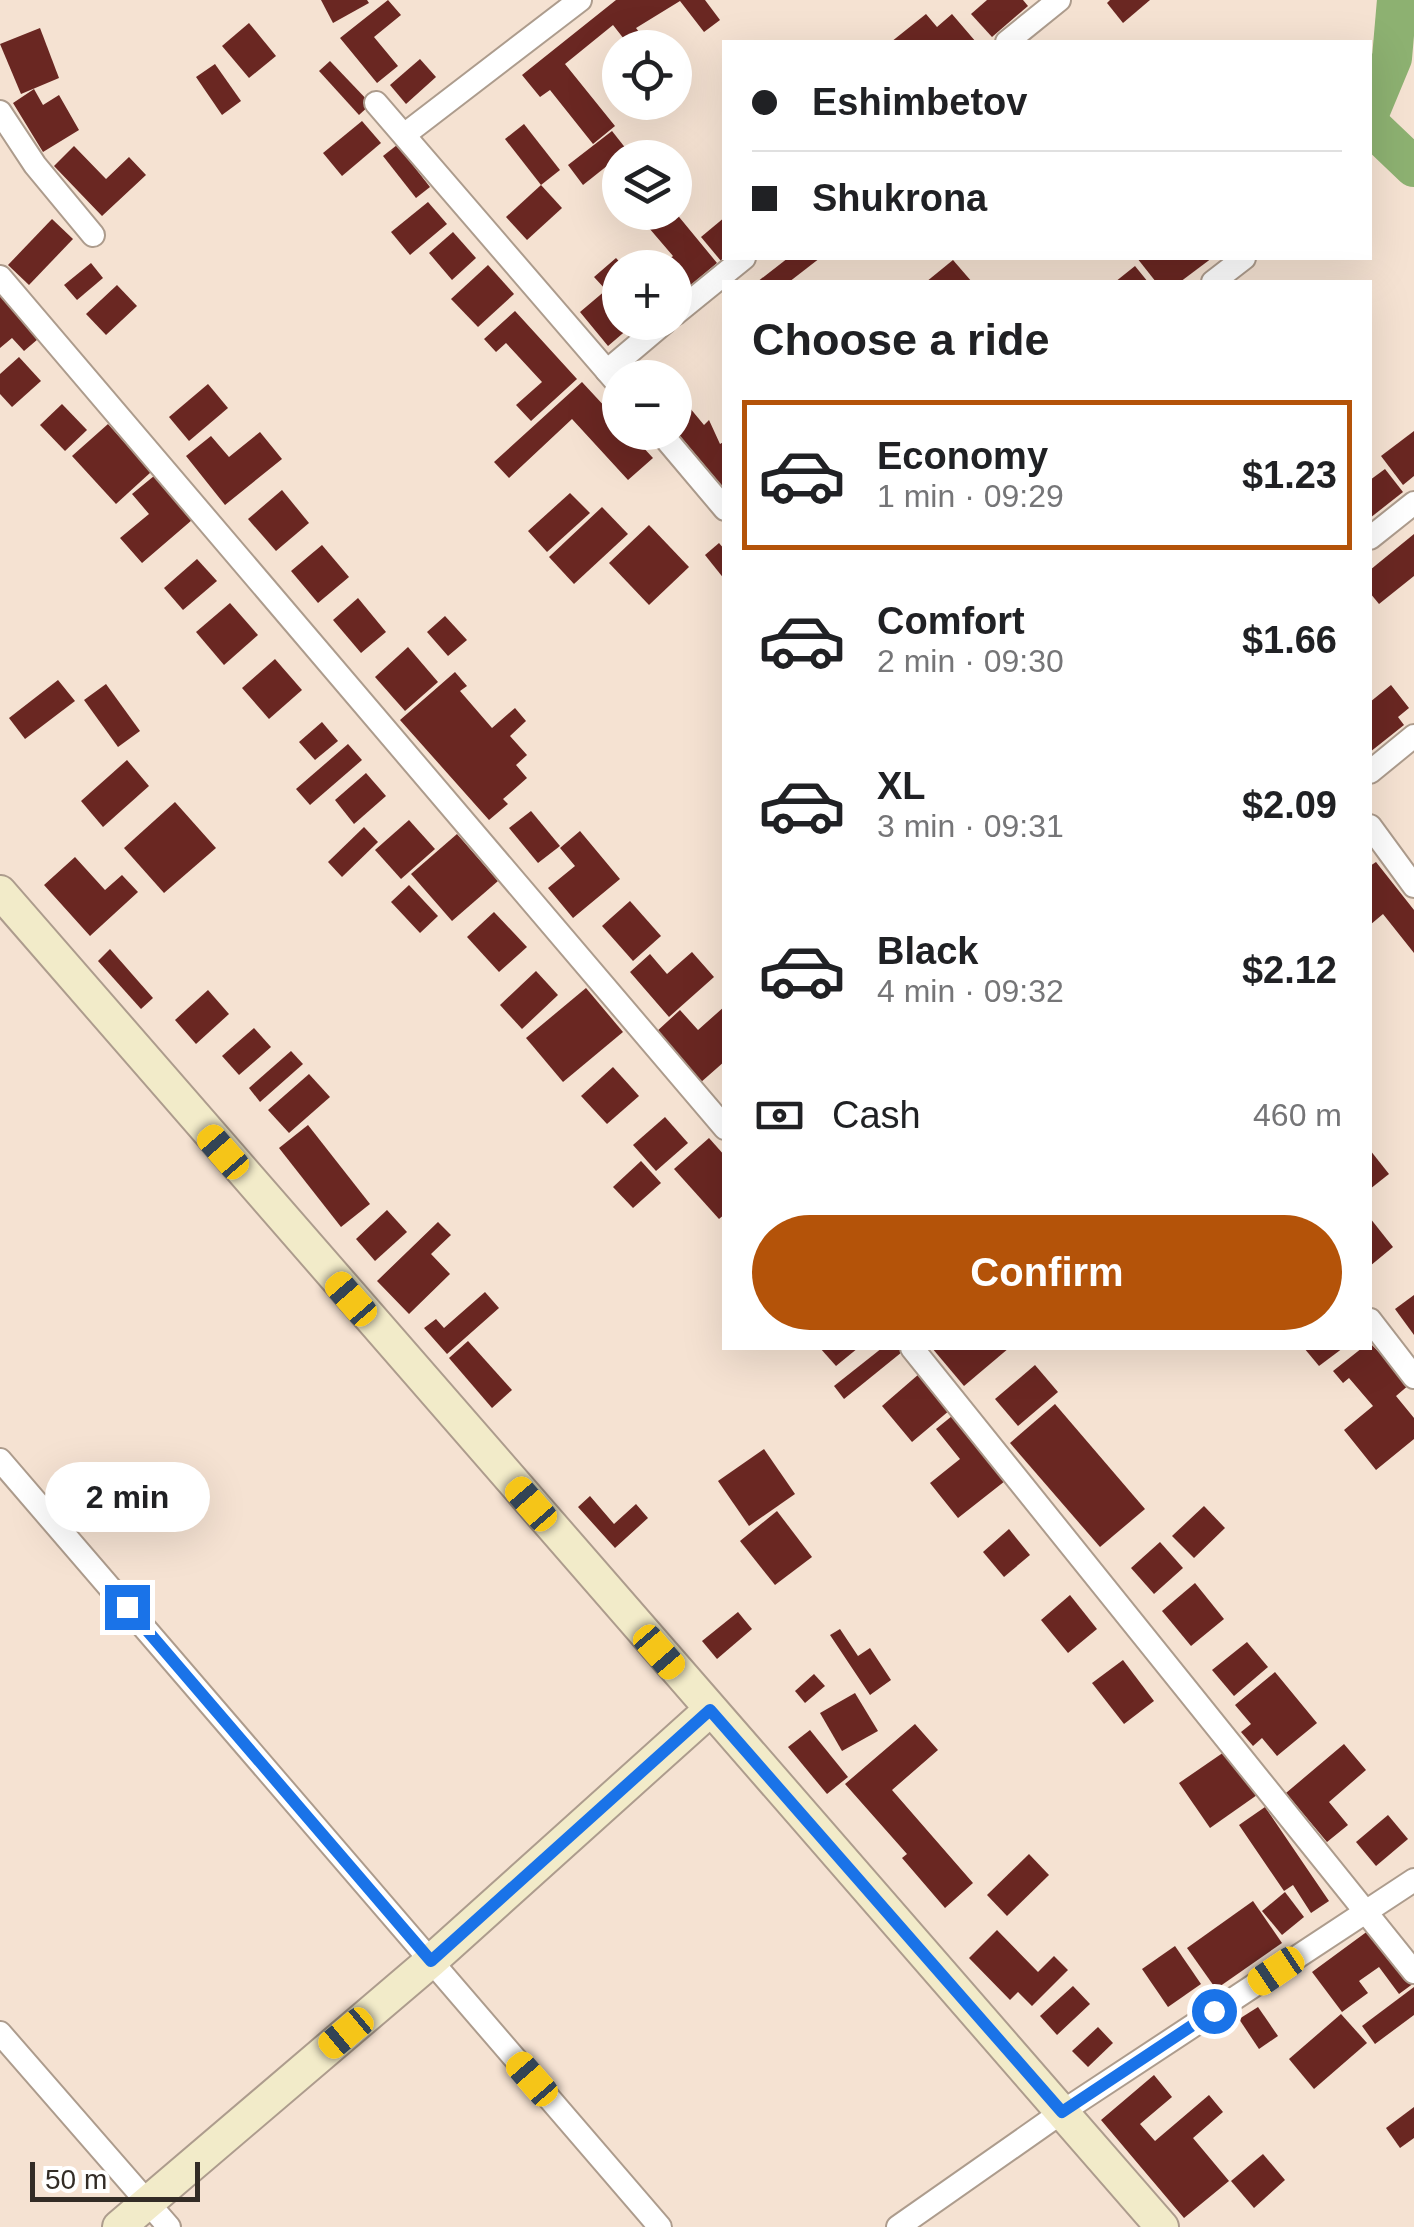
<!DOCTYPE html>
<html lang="en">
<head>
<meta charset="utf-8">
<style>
	body { margin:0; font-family:Helvetica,sans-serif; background:#f2f2f2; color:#202124; height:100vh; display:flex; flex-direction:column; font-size:38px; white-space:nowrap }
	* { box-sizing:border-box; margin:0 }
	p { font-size:32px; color:#757577 }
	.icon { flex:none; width:55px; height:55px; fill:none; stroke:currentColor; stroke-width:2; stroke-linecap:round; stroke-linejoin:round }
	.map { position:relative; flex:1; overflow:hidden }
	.panel { position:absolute; left:722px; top:280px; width:650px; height:1070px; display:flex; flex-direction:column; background:#fff; border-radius:0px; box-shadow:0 10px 40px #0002 }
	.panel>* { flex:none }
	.banner { position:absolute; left:722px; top:40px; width:650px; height:220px; border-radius:0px; box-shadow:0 10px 40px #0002; display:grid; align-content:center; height:220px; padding:0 30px; background:#fff }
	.buttons { position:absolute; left:602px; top:30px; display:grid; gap:20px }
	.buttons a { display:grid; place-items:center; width:90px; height:90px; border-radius:50%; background:#fff; box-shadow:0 10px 40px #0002; font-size:50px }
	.scale { position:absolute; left:30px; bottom:25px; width:170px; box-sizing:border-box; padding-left:10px; border:5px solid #332c26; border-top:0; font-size:28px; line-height:35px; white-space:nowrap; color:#332c26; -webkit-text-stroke:8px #fff; paint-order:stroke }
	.end { position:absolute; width:45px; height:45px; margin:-22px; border:12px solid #1a73e8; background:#fff; box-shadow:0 0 0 5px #fff }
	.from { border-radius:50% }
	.bubble { position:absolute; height:70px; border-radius:35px; background:#fff; box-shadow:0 10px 40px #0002; font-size:32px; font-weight:800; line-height:70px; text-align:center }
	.car { position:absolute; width:30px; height:60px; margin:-30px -15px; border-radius:12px; box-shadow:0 0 8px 2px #0007; background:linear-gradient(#f5c518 24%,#345 0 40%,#f5c518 0 76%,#345 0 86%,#f5c518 0) }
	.banner b { display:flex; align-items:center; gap:35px; height:95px; font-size:38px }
	.banner b+b { border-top:2px solid #e0e0e0 }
	.banner i { width:25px; height:25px; background:#202124 }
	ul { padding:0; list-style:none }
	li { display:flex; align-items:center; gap:30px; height:150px; margin:0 20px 15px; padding:0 10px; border:5px solid transparent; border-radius:0px }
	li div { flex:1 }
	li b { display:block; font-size:38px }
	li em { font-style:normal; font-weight:800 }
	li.on { border-color:#b45309 }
	li>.icon { width:90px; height:90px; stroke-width:1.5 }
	h2 { padding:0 30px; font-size:45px; line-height:120px }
	.pay { display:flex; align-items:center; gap:25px; height:110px; padding:0 30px; font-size:38px }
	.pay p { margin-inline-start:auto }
	.button { display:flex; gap:20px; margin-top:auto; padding:20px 30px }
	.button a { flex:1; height:115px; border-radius:60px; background:#b45309; color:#fff; font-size:40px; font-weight:800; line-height:115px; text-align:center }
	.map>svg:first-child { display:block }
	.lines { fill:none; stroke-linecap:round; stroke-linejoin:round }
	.river { stroke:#8db171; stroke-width:40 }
	.building { fill:#6a2722 }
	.street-casing { stroke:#ad9c8d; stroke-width:26 }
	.secondary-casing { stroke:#ad9c8d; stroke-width:36 }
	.street { stroke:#fff; stroke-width:22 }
	.secondary { stroke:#f2ebc9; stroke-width:32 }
	.route { stroke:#1a73e8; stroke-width:12 }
</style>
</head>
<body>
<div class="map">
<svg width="1414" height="2227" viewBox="0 0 1414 2227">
	<rect width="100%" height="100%" fill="#f5e2d2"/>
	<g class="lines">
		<!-- river -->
		<g class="river">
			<path d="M 1370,111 L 1392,58 L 1397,0"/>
			<path d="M 1370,125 L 1414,167"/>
		</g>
	</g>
	<!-- building -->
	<g class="building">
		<path d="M 321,0 L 367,0 L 369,3 L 333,23 Z"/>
		<path d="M 388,0 L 401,15 L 374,37 L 398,66 L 377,83 L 340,38 Z"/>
		<path d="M 616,0 L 705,0 L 720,20 L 704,32 L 680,1 L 636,28 L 651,48 L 631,48 L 613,25 L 565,64 L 615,126 L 593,144 L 550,90 L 540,97 L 522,75 Z"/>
		<path d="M 987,0 L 1023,0 L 1028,6 L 992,37 L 971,14 Z"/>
		<path d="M 1110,0 L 1150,0 L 1123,23 L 1107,3 Z"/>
		<path d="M 926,14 L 937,27 L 952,14 L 976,42 L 891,42 Z"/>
		<path d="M 249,23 L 276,56 L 249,78 L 222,46 Z"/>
		<path d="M 40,28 L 59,78 L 21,94 L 0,44 Z"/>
		<path d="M 420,59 L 436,77 L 406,104 L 390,85 Z"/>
		<path d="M 330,61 L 371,104 L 359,115 L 319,71 Z"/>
		<path d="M 215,64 L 241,101 L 222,115 L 196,77 Z"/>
		<path d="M 34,89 L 43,105 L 59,95 L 79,130 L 43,152 L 13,103 Z"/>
		<path d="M 362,121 L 381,143 L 342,176 L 323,153 Z"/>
		<path d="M 524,124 L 560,170 L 541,185 L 505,139 Z"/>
		<path d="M 612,131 L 627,150 L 583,185 L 568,165 Z"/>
		<path d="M 397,145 L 430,187 L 416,198 L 383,156 Z"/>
		<path d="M 74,146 L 106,179 L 129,157 L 146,175 L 102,216 L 54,166 Z"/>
		<path d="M 541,185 L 562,208 L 527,240 L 506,217 Z"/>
		<path d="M 428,202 L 447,224 L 410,255 L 391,232 Z"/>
		<path d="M 644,212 L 675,212 L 717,263 L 675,298 L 675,268 L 659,268 L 673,256 L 649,228 L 653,224 Z"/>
		<path d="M 725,217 L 725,257 L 721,261 L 701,237 Z"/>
		<path d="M 52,219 L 73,239 L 29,285 L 8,265 Z"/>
		<path d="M 453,232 L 476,258 L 452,280 L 429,253 Z"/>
		<path d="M 616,258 L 625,268 L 620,268 L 620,322 L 636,322 L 608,346 L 580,312 L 606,290 L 594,277 Z"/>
		<path d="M 788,258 L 820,258 L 789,282 L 757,282 Z"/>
		<path d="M 1137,258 L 1212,258 L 1180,282 L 1156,282 Z"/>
		<path d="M 953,260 L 972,282 L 926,282 Z"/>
		<path d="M 91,263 L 103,278 L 77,300 L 64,285 Z"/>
		<path d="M 488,265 L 514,294 L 478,327 L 451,299 Z"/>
		<path d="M 1135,266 L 1148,282 L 1115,282 Z"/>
		<path d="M 117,285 L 137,306 L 106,335 L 86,314 Z"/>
		<path d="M 0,296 L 38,339 L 24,351 L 12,338 L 0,348 Z"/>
		<path d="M 515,311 L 577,379 L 531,421 L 516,405 L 542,382 L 506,343 L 496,352 L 484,339 Z"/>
		<path d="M 19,357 L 41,381 L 12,407 L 0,394 L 0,374 Z"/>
		<path d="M 582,382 L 620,423 L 620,432 L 629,432 L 653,458 L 628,480 L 572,419 L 509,478 L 494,462 Z"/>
		<path d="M 208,384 L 228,408 L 189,441 L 169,417 Z"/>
		<path d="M 675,390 L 704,425 L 709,420 L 720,444 L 725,441 L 722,486 L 675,430 Z"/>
		<path d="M 62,404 L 87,430 L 65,451 L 40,425 Z"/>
		<path d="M 108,424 L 151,472 L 116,504 L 72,456 Z"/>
		<path d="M 1414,431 L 1414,476 L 1403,485 L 1381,456 Z"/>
		<path d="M 260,432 L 282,459 L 225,505 L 186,456 L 211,436 L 229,457 Z"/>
		<path d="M 1385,469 L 1403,492 L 1370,518 L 1370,480 Z"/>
		<path d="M 154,476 L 192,520 L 142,563 L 120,538 L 149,514 L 132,494 Z"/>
		<path d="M 282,490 L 309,523 L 276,551 L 248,519 Z"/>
		<path d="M 570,493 L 590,513 L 547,552 L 528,531 Z"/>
		<path d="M 602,507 L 628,534 L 574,584 L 549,557 Z"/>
		<path d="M 649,525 L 689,567 L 649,605 L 609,563 Z"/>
		<path d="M 1414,534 L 1414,576 L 1379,604 L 1370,593 L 1370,570 Z"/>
		<path d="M 719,543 L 725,550 L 725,580 L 705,555 Z"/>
		<path d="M 322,545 L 349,577 L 318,603 L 291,571 Z"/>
		<path d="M 197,559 L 217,581 L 183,610 L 164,588 Z"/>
		<path d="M 358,598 L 386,632 L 361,653 L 333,620 Z"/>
		<path d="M 230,603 L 258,635 L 224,665 L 196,632 Z"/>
		<path d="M 445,616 L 467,640 L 448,656 L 427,632 Z"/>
		<path d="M 408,647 L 438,682 L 405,711 L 375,677 Z"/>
		<path d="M 275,659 L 302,690 L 269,719 L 242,688 Z"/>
		<path d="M 455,672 L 467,686 L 460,691 L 492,728 L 515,708 L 526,721 L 510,736 L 527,755 L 516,765 L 527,778 L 503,799 L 508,804 L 489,820 L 400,720 Z"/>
		<path d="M 58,680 L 75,701 L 25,739 L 9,718 Z"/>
		<path d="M 106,684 L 140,731 L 118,747 L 84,700 Z"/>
		<path d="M 1391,685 L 1409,708 L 1398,717 L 1404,725 L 1370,752 L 1370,702 Z"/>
		<path d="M 322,722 L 338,741 L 315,760 L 299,742 Z"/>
		<path d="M 348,744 L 362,760 L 310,805 L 296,789 Z"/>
		<path d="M 127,760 L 149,786 L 103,827 L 81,801 Z"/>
		<path d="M 366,773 L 386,796 L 354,824 L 335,800 Z"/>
		<path d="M 175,802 L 216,848 L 164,893 L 124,848 Z"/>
		<path d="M 531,811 L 560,846 L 538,863 L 509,828 Z"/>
		<path d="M 409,820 L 435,849 L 401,879 L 375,850 Z"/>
		<path d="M 364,827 L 378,842 L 342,877 L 328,862 Z"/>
		<path d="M 580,831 L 620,879 L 573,918 L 548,888 L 575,866 L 560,848 Z"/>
		<path d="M 457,834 L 498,881 L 452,921 L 411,874 Z"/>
		<path d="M 75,857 L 105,890 L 122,875 L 138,892 L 90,936 L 44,885 Z"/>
		<path d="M 1376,862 L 1414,910 L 1414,953 L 1383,914 L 1370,925 L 1370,866 Z"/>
		<path d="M 409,885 L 438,916 L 420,933 L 391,902 Z"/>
		<path d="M 630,901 L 661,936 L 633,961 L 602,926 Z"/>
		<path d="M 494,912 L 527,947 L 499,972 L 467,937 Z"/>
		<path d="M 110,949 L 153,998 L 141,1009 L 98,961 Z"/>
		<path d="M 692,952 L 714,977 L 669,1017 L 630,972 L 650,954 L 667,974 Z"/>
		<path d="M 536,971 L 558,995 L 522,1029 L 500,1005 Z"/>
		<path d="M 586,988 L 623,1032 L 563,1082 L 526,1038 Z"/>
		<path d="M 208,990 L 229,1014 L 196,1044 L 175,1020 Z"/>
		<path d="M 725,1006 L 725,1061 L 700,1083 L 655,1033 L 680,1010 L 698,1030 Z"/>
		<path d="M 254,1028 L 271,1047 L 239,1075 L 222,1056 Z"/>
		<path d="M 291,1051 L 303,1064 L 260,1102 L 249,1088 Z"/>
		<path d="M 613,1067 L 639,1096 L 607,1124 L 581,1096 Z"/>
		<path d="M 309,1074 L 330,1097 L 289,1133 L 268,1110 Z"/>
		<path d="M 665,1117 L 688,1143 L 656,1171 L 633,1145 Z"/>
		<path d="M 308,1125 L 370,1204 L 341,1227 L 279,1148 Z"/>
		<path d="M 709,1138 L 725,1156 L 725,1214 L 719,1219 L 674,1169 Z"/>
		<path d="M 1370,1150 L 1389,1174 L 1370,1189 Z"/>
		<path d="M 641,1161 L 661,1183 L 633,1208 L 613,1187 Z"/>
		<path d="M 387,1210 L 407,1232 L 375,1261 L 356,1239 Z"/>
		<path d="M 1370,1218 L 1393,1247 L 1370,1266 Z"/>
		<path d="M 438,1222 L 451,1235 L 431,1254 L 450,1274 L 409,1314 L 377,1281 Z"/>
		<path d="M 485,1292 L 499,1308 L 447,1354 L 424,1328 L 436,1319 L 444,1328 Z"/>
		<path d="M 1414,1295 L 1414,1335 L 1395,1309 Z"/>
		<path d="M 468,1341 L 512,1390 L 492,1408 L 449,1358 Z"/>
		<path d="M 1370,1343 L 1410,1384 L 1396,1396 L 1414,1418 L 1414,1439 L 1376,1470 L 1344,1430 L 1373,1406 L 1349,1378 L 1343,1383 L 1333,1371 L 1362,1348 L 1370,1348 Z"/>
		<path d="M 820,1348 L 858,1348 L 836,1366 Z"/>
		<path d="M 882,1348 L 898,1348 L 902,1352 L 844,1399 L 834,1386 Z"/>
		<path d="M 932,1348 L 1009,1348 L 964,1386 Z"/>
		<path d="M 1304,1348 L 1343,1348 L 1319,1366 Z"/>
		<path d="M 1035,1365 L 1058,1392 L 1018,1426 L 995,1399 Z"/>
		<path d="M 919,1374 L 950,1410 L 912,1442 L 882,1406 Z"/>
		<path d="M 1055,1404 L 1145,1509 L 1100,1547 L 1010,1443 Z"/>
		<path d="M 952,1416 L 1005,1481 L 958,1518 L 930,1483 L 960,1459 L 936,1429 Z"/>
		<path d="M 764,1449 L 795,1494 L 749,1526 L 718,1481 Z"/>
		<path d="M 590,1496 L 614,1524 L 636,1504 L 648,1518 L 615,1548 L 578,1507 Z"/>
		<path d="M 1204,1506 L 1225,1528 L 1194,1558 L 1172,1536 Z"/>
		<path d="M 777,1511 L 812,1557 L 775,1585 L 740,1541 Z"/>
		<path d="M 1009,1529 L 1030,1555 L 1004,1577 L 983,1552 Z"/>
		<path d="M 1160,1542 L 1183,1568 L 1154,1594 L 1131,1568 Z"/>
		<path d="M 1195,1583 L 1224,1619 L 1191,1646 L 1162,1611 Z"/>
		<path d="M 1070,1595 L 1097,1629 L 1068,1653 L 1041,1620 Z"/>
		<path d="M 738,1612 L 752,1629 L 717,1659 L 702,1641 Z"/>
		<path d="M 840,1629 L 858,1656 L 870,1648 L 891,1680 L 870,1695 L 830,1635 Z"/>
		<path d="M 1247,1642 L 1268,1667 L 1234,1696 L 1212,1670 Z"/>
		<path d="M 1123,1660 L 1154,1701 L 1124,1724 L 1092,1683 Z"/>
		<path d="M 1275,1672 L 1317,1723 L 1277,1756 L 1262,1738 L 1253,1746 L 1241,1732 L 1251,1724 L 1235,1705 Z"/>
		<path d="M 814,1674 L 825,1686 L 805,1703 L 795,1691 Z"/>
		<path d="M 855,1693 L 878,1731 L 842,1751 L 820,1713 Z"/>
		<path d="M 915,1724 L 938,1750 L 892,1790 L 973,1883 L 945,1908 L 902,1858 L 907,1854 L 845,1784 Z"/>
		<path d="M 810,1730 L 848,1777 L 827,1794 L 788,1747 Z"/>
		<path d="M 1344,1744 L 1366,1770 L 1329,1802 L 1348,1825 L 1327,1842 L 1286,1793 Z"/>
		<path d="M 1227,1750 L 1257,1795 L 1210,1828 L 1179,1783 Z"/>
		<path d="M 1265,1807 L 1329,1901 L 1311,1913 L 1293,1885 L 1284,1891 L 1239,1825 Z"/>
		<path d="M 1388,1815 L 1408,1839 L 1376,1866 L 1356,1842 Z"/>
		<path d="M 1029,1854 L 1049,1875 L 1007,1916 L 987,1895 Z"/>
		<path d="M 1285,1892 L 1304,1917 L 1282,1935 L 1262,1911 Z"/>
		<path d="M 1253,1901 L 1282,1943 L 1216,1989 L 1187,1948 Z"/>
		<path d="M 1376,1925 L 1414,1977 L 1414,1983 L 1399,1994 L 1379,1967 L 1359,1981 L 1368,1993 L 1342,2012 L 1312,1972 Z"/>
		<path d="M 997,1930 L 1038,1972 L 1054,1956 L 1068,1970 L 1032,2006 L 1018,1992 L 1010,2000 L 969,1958 Z"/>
		<path d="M 1175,1946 L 1201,1984 L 1168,2007 L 1142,1969 Z"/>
		<path d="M 1073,1986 L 1090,2004 L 1057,2035 L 1040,2016 Z"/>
		<path d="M 1414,1987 L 1414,2015 L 1375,2044 L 1362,2026 Z"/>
		<path d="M 1258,2007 L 1278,2036 L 1259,2049 L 1239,2019 Z"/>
		<path d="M 1341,2014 L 1367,2043 L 1314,2089 L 1289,2059 Z"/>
		<path d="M 1098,2027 L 1113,2043 L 1088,2067 L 1072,2051 Z"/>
		<path d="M 1154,2075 L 1172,2097 L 1140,2124 L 1155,2141 L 1209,2095 L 1223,2112 L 1193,2138 L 1229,2181 L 1184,2218 L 1101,2120 Z"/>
		<path d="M 1414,2107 L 1414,2138 L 1400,2148 L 1386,2128 Z"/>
		<path d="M 1263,2154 L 1285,2180 L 1254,2208 L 1231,2181 Z"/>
	</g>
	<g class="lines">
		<defs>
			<g id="street">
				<path d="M 1007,42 L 1059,0"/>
				<path d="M 376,103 L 620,386"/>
				<path d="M 0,112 L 35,165 L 93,235"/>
				<path d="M 404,135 L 580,0"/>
				<path d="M 0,277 L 725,1128"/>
				<path d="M 1213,282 L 1244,258"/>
				<path d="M 675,314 L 744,258"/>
				<path d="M 607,371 L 665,322"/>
				<path d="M 660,432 L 725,509"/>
				<path d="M 1370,538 L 1414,503"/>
				<path d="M 1370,772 L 1414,736"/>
				<path d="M 1370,826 L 1414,886"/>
				<path d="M 1370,1320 L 1414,1377"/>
				<path d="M 912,1348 L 1414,1972"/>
				<path d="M 0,1460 L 660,2227"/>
				<path d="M 0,2033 L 169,2227"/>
				<path d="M 898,2227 L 1062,2112 L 1414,1880"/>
			</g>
			<g id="secondary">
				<path d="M 0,892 L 1162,2227"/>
				<path d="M 119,2227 L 431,1961 L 710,1710"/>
			</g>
		</defs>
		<!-- street casing -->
		<use href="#street" class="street-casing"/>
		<!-- secondary casing -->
		<use href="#secondary" class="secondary-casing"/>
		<!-- street -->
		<use href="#street" class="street"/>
		<!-- secondary -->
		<use href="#secondary" class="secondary"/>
	</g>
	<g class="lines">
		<!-- route -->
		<path class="route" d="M 127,1607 L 431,1961 L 710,1710 L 1062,2112 L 1214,2011"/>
	</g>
</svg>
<div class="buttons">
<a><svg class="icon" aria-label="locate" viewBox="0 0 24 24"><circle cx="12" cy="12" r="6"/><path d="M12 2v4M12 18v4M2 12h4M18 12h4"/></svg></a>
<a><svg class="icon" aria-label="layers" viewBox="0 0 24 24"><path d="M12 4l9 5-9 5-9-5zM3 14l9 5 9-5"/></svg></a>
<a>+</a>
<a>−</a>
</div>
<div class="scale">50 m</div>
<i class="end from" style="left:1214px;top:2011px"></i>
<i class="end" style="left:127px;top:1607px"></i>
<div class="bubble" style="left:45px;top:1462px;width:165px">2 min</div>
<i class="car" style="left:223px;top:1152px;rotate:319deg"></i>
<i class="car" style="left:351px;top:1299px;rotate:319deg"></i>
<i class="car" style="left:531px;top:1504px;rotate:319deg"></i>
<i class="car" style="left:659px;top:1652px;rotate:139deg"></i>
<i class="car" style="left:1276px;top:1971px;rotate:236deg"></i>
<i class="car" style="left:346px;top:2033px;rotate:230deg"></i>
<i class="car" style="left:532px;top:2079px;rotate:319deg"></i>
<div class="banner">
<b><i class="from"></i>Eshimbetov</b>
<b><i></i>Shukrona</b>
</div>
<section class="panel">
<h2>Choose a ride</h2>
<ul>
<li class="on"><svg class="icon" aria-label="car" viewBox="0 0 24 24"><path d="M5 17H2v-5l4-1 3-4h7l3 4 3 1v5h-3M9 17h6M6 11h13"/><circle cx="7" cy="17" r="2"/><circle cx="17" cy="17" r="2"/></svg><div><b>Economy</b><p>1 min · 09:29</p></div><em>$1.23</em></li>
<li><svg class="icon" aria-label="car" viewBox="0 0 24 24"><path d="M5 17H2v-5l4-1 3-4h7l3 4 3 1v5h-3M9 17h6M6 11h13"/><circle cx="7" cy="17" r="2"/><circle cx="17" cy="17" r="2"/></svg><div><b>Comfort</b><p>2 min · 09:30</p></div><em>$1.66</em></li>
<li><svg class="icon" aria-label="car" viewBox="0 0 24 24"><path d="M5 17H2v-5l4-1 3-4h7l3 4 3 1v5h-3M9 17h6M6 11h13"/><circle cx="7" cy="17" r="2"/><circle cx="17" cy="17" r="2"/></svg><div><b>XL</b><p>3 min · 09:31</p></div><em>$2.09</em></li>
<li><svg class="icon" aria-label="car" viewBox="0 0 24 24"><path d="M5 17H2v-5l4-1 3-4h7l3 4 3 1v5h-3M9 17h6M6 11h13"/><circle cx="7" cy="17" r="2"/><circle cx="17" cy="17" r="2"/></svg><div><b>Black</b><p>4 min · 09:32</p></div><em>$2.12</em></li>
</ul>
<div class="pay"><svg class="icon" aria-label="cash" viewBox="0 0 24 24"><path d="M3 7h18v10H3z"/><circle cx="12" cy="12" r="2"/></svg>Cash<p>460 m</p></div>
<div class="button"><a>Confirm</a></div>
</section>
</div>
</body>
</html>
